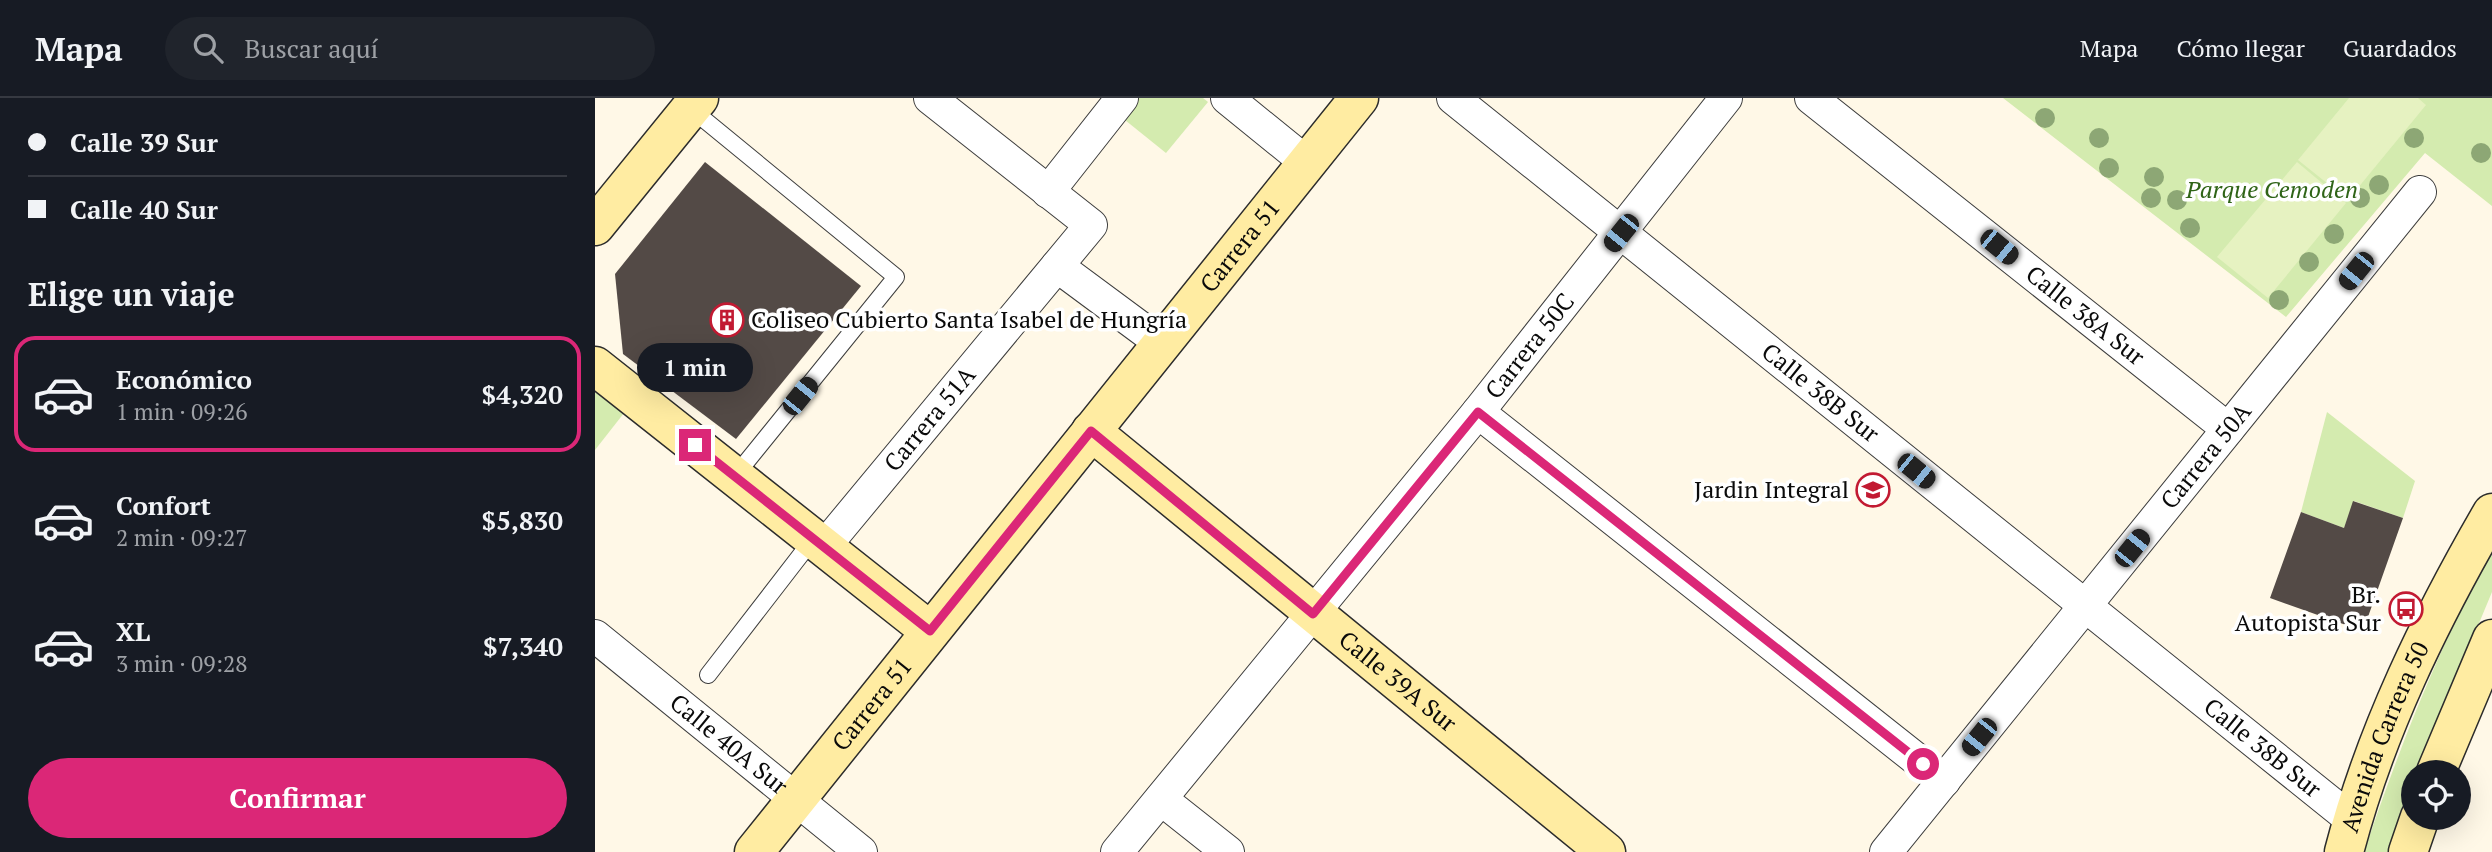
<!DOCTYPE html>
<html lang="es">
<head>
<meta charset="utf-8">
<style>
	body { margin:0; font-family:"PT Serif",serif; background:#20242c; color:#f1f3f6; height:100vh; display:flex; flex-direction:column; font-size:26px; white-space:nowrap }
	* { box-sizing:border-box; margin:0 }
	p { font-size:23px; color:#9ea1a6 }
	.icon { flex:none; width:38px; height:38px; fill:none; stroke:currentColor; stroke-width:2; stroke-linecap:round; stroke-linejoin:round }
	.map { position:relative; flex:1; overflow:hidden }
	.drawer { display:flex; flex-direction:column; background:#171b24; width:595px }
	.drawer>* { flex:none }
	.guide { display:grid; align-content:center; height:154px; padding:0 28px; background:#171b24 }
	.tools { position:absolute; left:1806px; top:662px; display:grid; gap:14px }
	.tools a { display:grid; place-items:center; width:70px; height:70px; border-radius:50%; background:#171b24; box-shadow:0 7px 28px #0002; font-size:35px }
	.end { position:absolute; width:32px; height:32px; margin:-16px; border:9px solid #db2777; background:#fff; box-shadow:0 0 0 4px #fff }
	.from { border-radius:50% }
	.bubble { position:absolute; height:49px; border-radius:24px; background:#171b24; box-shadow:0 7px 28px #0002; font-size:23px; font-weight:600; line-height:49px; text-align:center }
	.car { position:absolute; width:21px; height:42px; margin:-21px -10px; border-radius:9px; box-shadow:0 0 5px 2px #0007; background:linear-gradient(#222 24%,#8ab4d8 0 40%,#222 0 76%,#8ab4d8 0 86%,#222 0) }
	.guide b { display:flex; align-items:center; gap:24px; height:66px; font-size:26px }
	.guide b+b { border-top:2px solid #363941 }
	.guide i { width:18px; height:18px; background:#f1f3f6 }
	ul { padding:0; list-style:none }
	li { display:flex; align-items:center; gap:21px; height:116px; margin:0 14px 10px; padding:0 14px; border:4px solid transparent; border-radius:21px }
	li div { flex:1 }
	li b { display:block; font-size:26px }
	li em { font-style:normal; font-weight:600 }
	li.on { border-color:#db2777 }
	li>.icon { width:63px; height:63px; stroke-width:1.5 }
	h2 { padding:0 28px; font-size:32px; line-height:84px }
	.primary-button { display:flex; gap:14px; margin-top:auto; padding:14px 28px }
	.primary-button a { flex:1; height:80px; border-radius:42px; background:#db2777; color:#fff; font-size:28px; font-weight:600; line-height:80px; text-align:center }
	header { display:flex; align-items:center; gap:42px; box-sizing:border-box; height:98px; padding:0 35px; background:#171b24; border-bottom:2px solid #363941 }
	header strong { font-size:33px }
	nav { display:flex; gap:38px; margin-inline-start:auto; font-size:24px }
	.search { width:490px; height:63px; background:#20242c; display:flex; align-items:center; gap:18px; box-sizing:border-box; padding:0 24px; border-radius:38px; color:#9ea1a6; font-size:26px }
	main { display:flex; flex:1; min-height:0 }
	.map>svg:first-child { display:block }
	.green { fill:#d4ebaf }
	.pitch { fill:#e6f2c1 }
	.building { fill:#534a46 }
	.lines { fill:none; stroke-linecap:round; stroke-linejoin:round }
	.lane-casing { stroke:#3d3d3d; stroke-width:18 }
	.street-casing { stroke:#3d3d3d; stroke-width:34 }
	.secondary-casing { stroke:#2c2c2c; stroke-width:41 }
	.lane { stroke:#fff; stroke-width:16 }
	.street { stroke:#fff; stroke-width:32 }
	.secondary { stroke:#ffeca2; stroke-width:38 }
	.tree { fill:#8da775 }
	.route { stroke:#db2777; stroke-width:9 }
	.labels { text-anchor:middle; stroke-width:7; stroke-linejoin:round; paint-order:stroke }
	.park-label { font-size:24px; font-style:italic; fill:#2f6417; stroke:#fff }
	.street-label { font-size:24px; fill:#0a0a0a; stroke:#fff }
	.poi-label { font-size:24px; fill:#0a0a0a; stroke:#fff; text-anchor:end }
</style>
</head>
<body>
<header>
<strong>Mapa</strong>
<div class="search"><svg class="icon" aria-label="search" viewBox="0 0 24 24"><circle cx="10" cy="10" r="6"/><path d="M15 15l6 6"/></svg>Buscar aquí</div>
<nav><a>Mapa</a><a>Cómo llegar</a><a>Guardados</a></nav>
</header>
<main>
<section class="drawer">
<div class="guide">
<b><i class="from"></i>Calle 39 Sur</b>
<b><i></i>Calle 40 Sur</b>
</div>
<h2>Elige un viaje</h2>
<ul>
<li class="on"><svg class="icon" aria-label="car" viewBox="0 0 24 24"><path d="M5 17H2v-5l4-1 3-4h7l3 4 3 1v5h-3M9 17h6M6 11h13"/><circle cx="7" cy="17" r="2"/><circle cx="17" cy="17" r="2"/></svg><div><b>Económico</b><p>1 min · 09:26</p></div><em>$4,320</em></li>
<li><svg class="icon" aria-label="car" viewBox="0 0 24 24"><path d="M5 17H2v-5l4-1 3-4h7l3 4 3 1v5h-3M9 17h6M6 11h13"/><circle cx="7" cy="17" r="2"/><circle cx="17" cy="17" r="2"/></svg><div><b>Confort</b><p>2 min · 09:27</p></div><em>$5,830</em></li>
<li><svg class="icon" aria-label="car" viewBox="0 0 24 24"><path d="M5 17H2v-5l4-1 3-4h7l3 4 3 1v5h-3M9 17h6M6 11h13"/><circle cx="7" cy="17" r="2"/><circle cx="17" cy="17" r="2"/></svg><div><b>XL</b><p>3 min · 09:28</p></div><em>$7,340</em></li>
</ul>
<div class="primary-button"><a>Confirmar</a></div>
</section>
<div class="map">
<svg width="1897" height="754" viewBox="0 0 1897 754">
	<rect width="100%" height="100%" fill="#fff8e7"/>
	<!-- green -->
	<g class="green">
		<path d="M 540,0 L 608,0 L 613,4 L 571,55 L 525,18 Z"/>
		<path d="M 1408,0 L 1897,0 L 1897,108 L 1830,55 L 1691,219 Z"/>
		<path d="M 0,294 L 29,315 L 0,352 Z"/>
		<path d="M 1732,314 L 1820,383 L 1808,420 L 1759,403 L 1749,430 L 1706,414 Z"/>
		<path d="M 1897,450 L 1897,494 L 1822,674 L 1818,674 L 1818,686 L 1794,754 L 1769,754 C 1806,645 1843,552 1897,450 Z"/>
	</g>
	<!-- pitch -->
	<g class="pitch">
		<path d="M 1754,0 L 1823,0 L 1831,7 L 1753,102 L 1703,62 Z"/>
		<path d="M 1702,64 L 1751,105 L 1673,200 L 1622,159 Z"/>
	</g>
	<!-- building -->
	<g class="building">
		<path d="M 110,64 L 266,188 L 141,341 L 28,256 L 20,176 Z"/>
		<path d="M 1758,403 L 1808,420 L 1768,533 L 1675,500 L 1706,414 L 1749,430 Z"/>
	</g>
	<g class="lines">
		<defs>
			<g id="lane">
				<path d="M 95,10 L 301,179 L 140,378"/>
				<path d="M 113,577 L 218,441"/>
			</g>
			<g id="street">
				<path d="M 632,0 L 712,65"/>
				<path id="s1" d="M 858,0 L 1757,722"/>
				<path id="s2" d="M 1216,0 L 1633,331"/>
				<path d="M 453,94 L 527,0"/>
				<path d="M 462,168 L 566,245"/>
				<path d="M 883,314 L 1349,683"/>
				<path id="s3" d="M 229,449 L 496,127 L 335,0"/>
				<path id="s4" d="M 0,538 L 266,754"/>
				<path d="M 566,701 L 633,754"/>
				<path id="s5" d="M 522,754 L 883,314 L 1131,0"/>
				<path id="s6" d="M 1291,754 L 1825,94"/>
			</g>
			<g id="secondary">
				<path d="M 0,128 L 104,0"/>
				<path d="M 0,268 L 335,533"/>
				<path id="s7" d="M 496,333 L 1011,754"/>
				<path d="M 1841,674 L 1897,541"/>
				<path id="s8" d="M 159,754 L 764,0"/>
				<path id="s9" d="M 1749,754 C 1780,634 1835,522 1897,415"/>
				<path d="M 1813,754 L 1825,719"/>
			</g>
		</defs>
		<!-- lane casing -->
		<use href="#lane" class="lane-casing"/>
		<!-- street casing -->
		<use href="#street" class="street-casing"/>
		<!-- secondary casing -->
		<use href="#secondary" class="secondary-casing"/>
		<!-- lane -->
		<use href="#lane" class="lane"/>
		<!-- street -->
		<use href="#street" class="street"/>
		<!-- secondary -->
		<use href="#secondary" class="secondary"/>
	</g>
	<!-- trees -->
	<g class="tree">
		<circle cx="1450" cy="20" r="10"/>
		<circle cx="1504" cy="40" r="10"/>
		<circle cx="1819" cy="40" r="10"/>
		<circle cx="1886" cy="55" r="10"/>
		<circle cx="1514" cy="70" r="10"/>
		<circle cx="1559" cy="79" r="10"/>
		<circle cx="1784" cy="87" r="10"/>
		<circle cx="1556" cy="100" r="10"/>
		<circle cx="1765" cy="100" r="10"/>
		<circle cx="1582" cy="102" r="10"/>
		<circle cx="1595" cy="130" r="10"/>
		<circle cx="1739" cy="136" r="10"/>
		<circle cx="1714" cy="164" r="10"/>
		<circle cx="1684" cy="202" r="10"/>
	</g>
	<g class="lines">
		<!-- route -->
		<path class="route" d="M 100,347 L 335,533 L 496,333 L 718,516 L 883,314 L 1328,666"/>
	</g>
	<!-- icons -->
	<defs>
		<symbol id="building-ring" viewBox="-11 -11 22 22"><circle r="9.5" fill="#fff" stroke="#c21a32" stroke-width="1.5"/><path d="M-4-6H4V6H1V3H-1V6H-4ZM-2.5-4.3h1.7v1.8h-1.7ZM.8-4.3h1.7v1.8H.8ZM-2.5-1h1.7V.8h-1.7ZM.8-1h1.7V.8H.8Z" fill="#c21a32"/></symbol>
		<symbol id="school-ring" viewBox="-11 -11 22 22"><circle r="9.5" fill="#fff" stroke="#c21a32" stroke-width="1.5"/><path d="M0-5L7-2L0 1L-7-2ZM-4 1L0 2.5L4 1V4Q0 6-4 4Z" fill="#c21a32"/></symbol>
		<symbol id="bus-ring" viewBox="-11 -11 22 22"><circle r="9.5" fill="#fff" stroke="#c21a32" stroke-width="1.5"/><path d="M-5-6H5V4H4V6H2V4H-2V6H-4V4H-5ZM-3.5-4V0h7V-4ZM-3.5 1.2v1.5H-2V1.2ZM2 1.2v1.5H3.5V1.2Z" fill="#c21a32"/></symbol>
	</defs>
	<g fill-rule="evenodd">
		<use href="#building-ring" x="113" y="203" width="38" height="38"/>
		<use href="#school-ring" x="1259" y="373" width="38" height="38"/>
		<use href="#bus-ring" x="1792" y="492" width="38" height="38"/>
	</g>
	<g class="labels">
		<!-- park labels -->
		<g class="park-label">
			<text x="1677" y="100">Parque Cemoden</text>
		</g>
		<!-- street labels -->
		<g class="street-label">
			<text dy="8" stroke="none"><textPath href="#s8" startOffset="777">Carrera 51</textPath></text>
			<text dy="8" stroke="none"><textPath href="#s2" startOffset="350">Calle 38A Sur</textPath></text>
			<text dy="8" stroke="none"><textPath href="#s5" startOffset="653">Carrera 50C</textPath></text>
			<text dy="8" stroke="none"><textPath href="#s1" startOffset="471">Calle 38B Sur</textPath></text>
			<text dy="8" stroke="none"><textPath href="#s3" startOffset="166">Carrera 51A</textPath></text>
			<text dy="8" stroke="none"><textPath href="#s6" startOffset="509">Carrera 50A</textPath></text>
			<text dy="8" stroke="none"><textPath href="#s7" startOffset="396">Calle 39A Sur</textPath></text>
			<text dy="8" stroke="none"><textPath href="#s8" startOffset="189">Carrera 51</textPath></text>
			<text dy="8" stroke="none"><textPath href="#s9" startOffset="122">Avenida Carrera 50</textPath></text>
			<text dy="8" stroke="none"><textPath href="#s4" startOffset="172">Calle 40A Sur</textPath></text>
			<text dy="8" stroke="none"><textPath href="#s1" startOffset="1038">Calle 38B Sur</textPath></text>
		</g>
		<!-- poi labels -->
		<g class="poi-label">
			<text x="156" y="230" text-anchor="start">Coliseo Cubierto Santa Isabel de Hungría</text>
			<text x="1254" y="400">Jardin Integral</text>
			<text x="1786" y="505">Br.<tspan x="1786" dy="28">Autopista Sur</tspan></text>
		</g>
	</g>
</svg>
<div class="tools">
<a><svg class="icon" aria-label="locate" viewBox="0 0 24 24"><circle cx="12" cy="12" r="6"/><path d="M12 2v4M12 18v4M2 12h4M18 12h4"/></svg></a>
</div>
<i class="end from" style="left:1328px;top:666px"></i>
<i class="end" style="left:100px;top:347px"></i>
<div class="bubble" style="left:42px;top:245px;width:116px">1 min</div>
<i class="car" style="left:1026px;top:135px;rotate:219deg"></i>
<i class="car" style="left:1404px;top:149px;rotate:129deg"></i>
<i class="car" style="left:1761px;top:173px;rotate:219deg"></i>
<i class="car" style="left:205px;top:298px;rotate:39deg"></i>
<i class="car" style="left:1321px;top:373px;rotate:129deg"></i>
<i class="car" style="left:1537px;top:450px;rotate:39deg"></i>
<i class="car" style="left:1384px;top:639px;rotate:219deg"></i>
</div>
</main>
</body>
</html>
